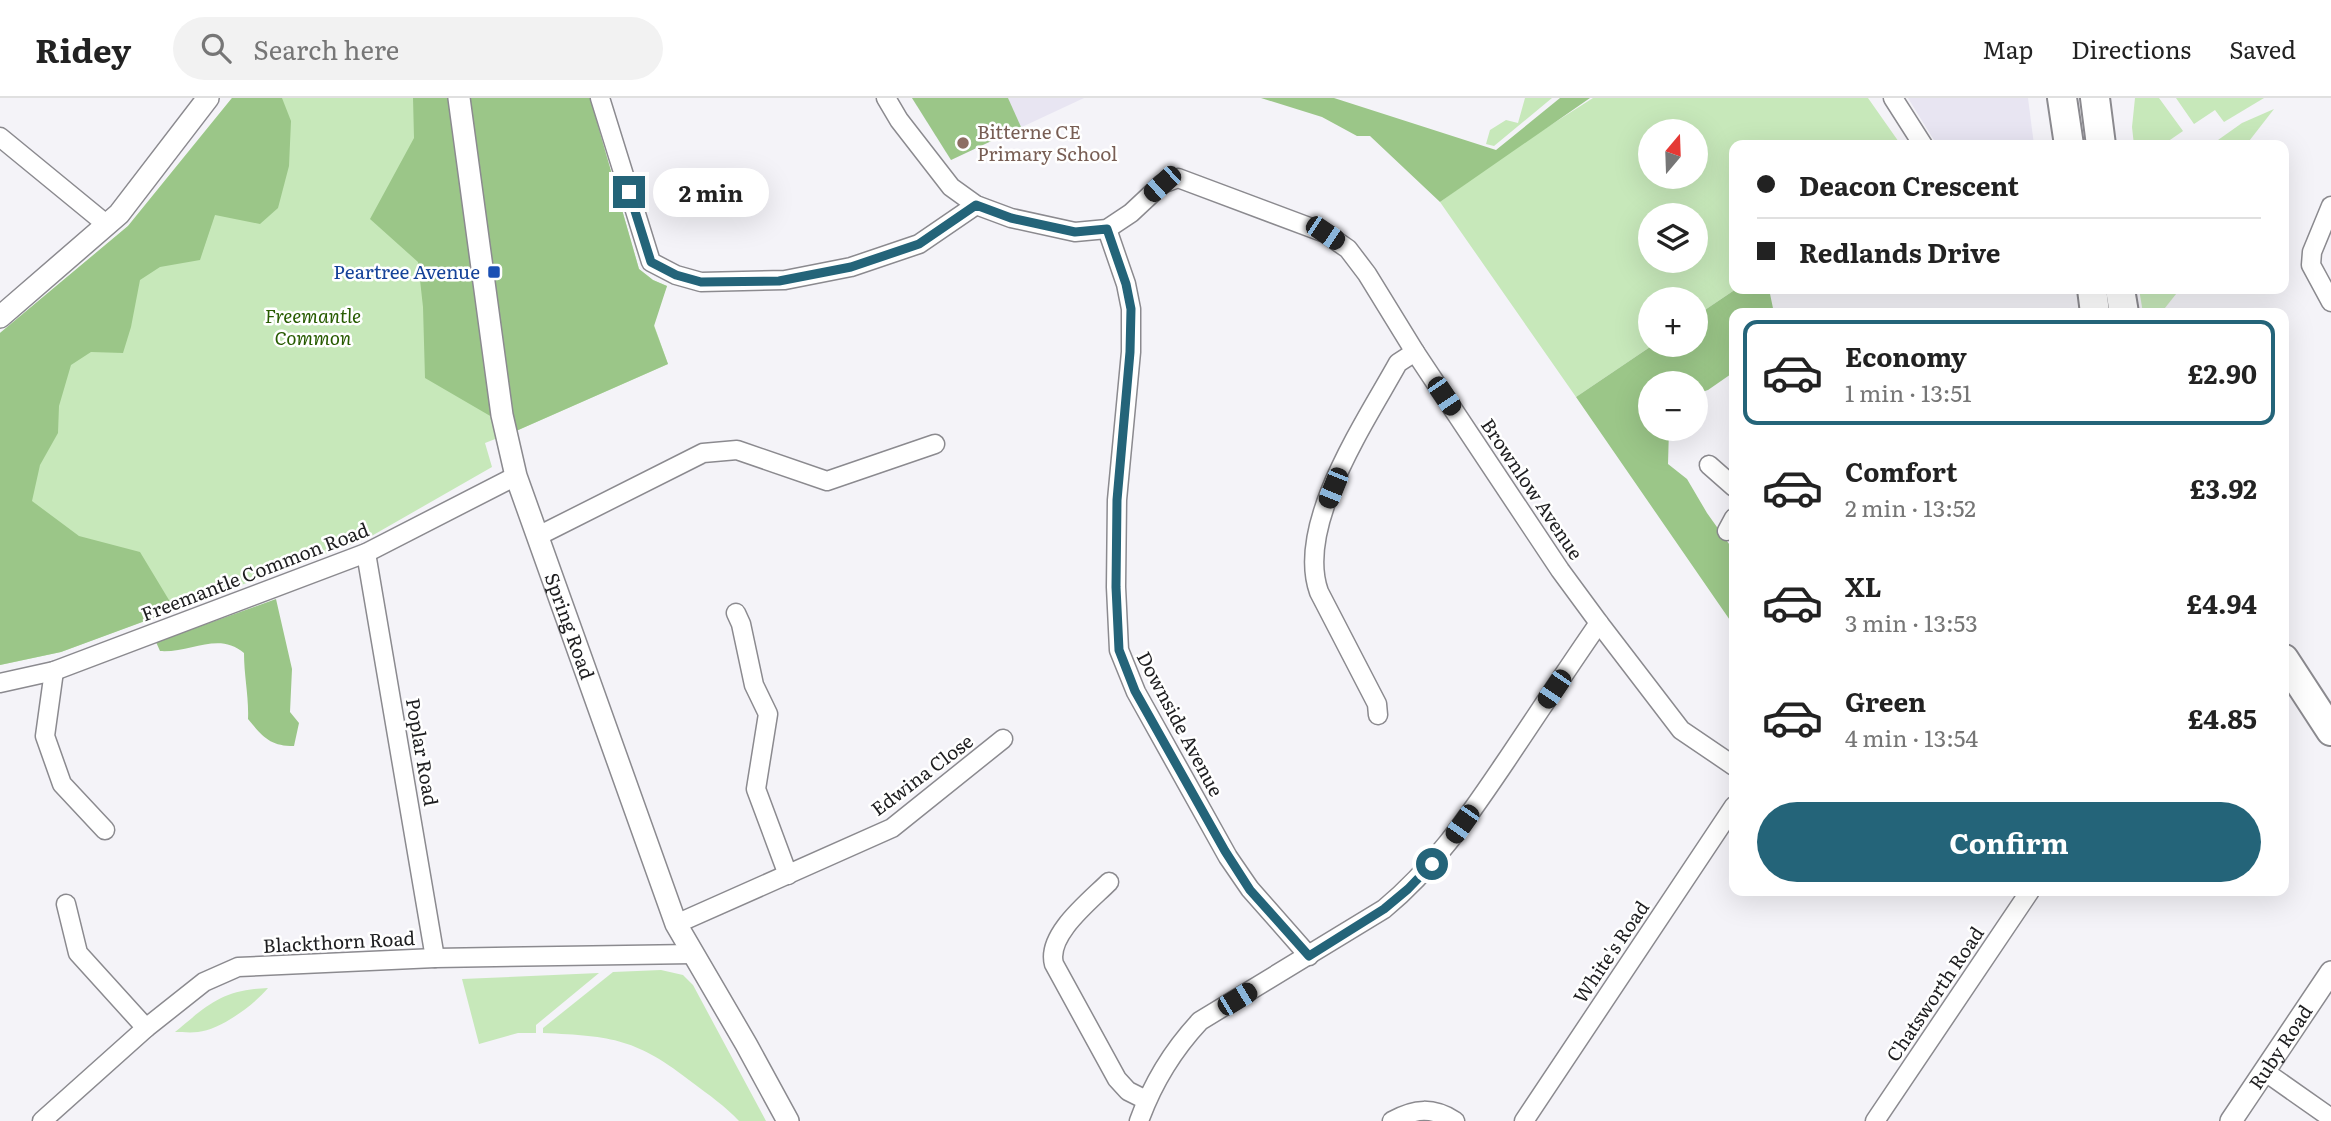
<!DOCTYPE html>
<html lang="en">
<head>
<meta charset="utf-8">
<style>
	body { margin:0; font-family:Literata,serif; background:#f2f2f2; color:#222; height:100vh; display:flex; flex-direction:column; font-size:26px; white-space:nowrap }
	* { box-sizing:border-box; margin:0 }
	p { font-size:23px; color:#767676 }
	.icon { flex:none; width:38px; height:38px; fill:none; stroke:currentColor; stroke-width:2; stroke-linecap:round; stroke-linejoin:round }
	.map { position:relative; flex:1; overflow:hidden }
	.sheet { position:absolute; left:1729px; top:210px; width:560px; height:588px; display:flex; flex-direction:column; background:#fff; border-radius:14px; box-shadow:0 7px 28px #0002 }
	.sheet>* { flex:none }
	.guide { position:absolute; left:1729px; top:42px; width:560px; height:154px; border-radius:14px; box-shadow:0 7px 28px #0002; display:grid; align-content:center; height:154px; padding:0 28px; background:#fff }
	.needle { width:46px; rotate:19deg }
	.fabs { position:absolute; left:1638px; top:21px; display:grid; gap:14px }
	.fabs a { display:grid; place-items:center; width:70px; height:70px; border-radius:50%; background:#fff; box-shadow:0 7px 28px #0002; font-size:35px }
	.end { position:absolute; width:32px; height:32px; margin:-16px; border:9px solid #246479; background:#fff; box-shadow:0 0 0 4px #fff }
	.from { border-radius:50% }
	.bubble { position:absolute; height:49px; border-radius:24px; background:#fff; box-shadow:0 7px 28px #0002; font-size:23px; font-weight:700; line-height:49px; text-align:center }
	.car { position:absolute; width:21px; height:42px; margin:-21px -10px; border-radius:9px; box-shadow:0 0 5px 2px #0007; background:linear-gradient(#222 24%,#8ab4d8 0 40%,#222 0 76%,#8ab4d8 0 86%,#222 0) }
	.guide b { display:flex; align-items:center; gap:24px; height:66px; font-size:26px }
	.guide b+b { border-top:2px solid #e0e0e0 }
	.guide i { width:18px; height:18px; background:#222 }
	ul { padding:12px 0 0; list-style:none }
	li { display:flex; align-items:center; gap:21px; height:105px; margin:0 14px 10px; padding:0 14px; border:4px solid transparent; border-radius:14px }
	li div { flex:1 }
	li b { display:block; font-size:26px }
	li em { font-style:normal; font-weight:700 }
	li.active { border-color:#246479 }
	li>.icon { width:63px; height:63px; stroke-width:1.5 }
	.button { display:flex; gap:14px; margin-top:auto; padding:14px 28px }
	.button a { flex:1; height:80px; border-radius:42px; background:#246479; color:#fff; font-size:28px; font-weight:700; line-height:80px; text-align:center }
	header { display:flex; align-items:center; gap:42px; box-sizing:border-box; height:98px; padding:0 35px; background:#fff; border-bottom:2px solid #e0e0e0 }
	header strong { font-size:33px }
	nav { display:flex; gap:38px; margin-inline-start:auto; font-size:24px }
	.search { width:490px; height:63px; background:#f2f2f2; display:flex; align-items:center; gap:18px; box-sizing:border-box; padding:0 24px; border-radius:38px; color:#767676; font-size:26px }
	.map>svg:first-child { display:block }
	.built { fill:#e8e5f2 }
	.green { fill:#c7e8ba; fill-rule:evenodd }
	.forest { fill:#9bc688 }
	.lines { fill:none; stroke-linecap:round; stroke-linejoin:round }
	.minor-casing { stroke:#8b8a8f; stroke-width:21 }
	.tertiary-casing { stroke:#8b8a8f; stroke-width:24 }
	.primary-casing { stroke:#8b8a8f; stroke-width:32 }
	.minor { stroke:#fff; stroke-width:18 }
	.tertiary { stroke:#fff; stroke-width:21 }
	.primary { stroke:#fff; stroke-width:28 }
	.route { stroke:#246479; stroke-width:9 }
	.education-dot { fill:#8d6e63; stroke:#fff; stroke-width:2.5 }
	.transit-dot { fill:#1a4fb4; stroke:#fff; stroke-width:2.5 }
	.labels { text-anchor:middle; stroke-width:5; stroke-linejoin:round; paint-order:stroke }
	.education-label { font-size:19px; fill:#785e54; stroke:#fff; text-anchor:start }
	.transit-label { font-size:19px; fill:#164399; stroke:#fff; text-anchor:end }
	.park-label { font-size:19px; font-style:italic; fill:#275b00; stroke:#fff }
	.street-label { font-size:19px; fill:#1e1e20; stroke:#fff }
</style>
</head>
<body>
<header>
<strong>Ridey</strong>
<div class="search"><svg class="icon" aria-label="search" viewBox="0 0 24 24"><circle cx="10" cy="10" r="6"/><path d="M15 15l6 6"/></svg>Search here</div>
<nav><a>Map</a><a>Directions</a><a>Saved</a></nav>
</header>
<div class="map">
<svg width="2331" height="1023" viewBox="0 0 2331 1023">
	<rect width="100%" height="100%" fill="#f4f3f8"/>
	<!-- built -->
	<g class="built">
		<path d="M 912,0 L 1084,0 L 951,62 Z"/>
		<path d="M 1908,0 L 2028,0 L 2034,47 L 1937,47 Z"/>
	</g>
	<!-- green -->
	<g class="green">
		<path d="M 232,0 L 590,0 L 639,171 L 653,182 L 667,188 L 653,224 L 668,266 L 516,333 L 485,345 L 492,369 L 368,440 L 61,554 L 0,567 L 0,235 L 128,128 Z"/>
		<path d="M 1525,0 L 1552,0 L 1494,48 L 1486,46 L 1490,32 L 1506,22 L 1518,25 Z"/>
		<path d="M 1593,0 L 1868,0 L 1901,47 L 1734,47 L 1734,191 L 1736,191 L 1696,218 L 1696,201 L 1650,201 L 1650,247 L 1653,247 L 1576,299 L 1440,104 L 1510,53 ZM 1650,33 L 1696,33 L 1696,79 L 1650,79 ZM 1650,117 L 1696,117 L 1696,163 L 1650,163 Z"/>
		<path d="M 2135,0 L 2159,0 L 2183,33 L 2167,44 L 2169,47 L 2134,47 L 2132,29 Z"/>
		<path d="M 2176,0 L 2264,0 L 2224,24 L 2215,12 L 2194,26 Z"/>
		<path d="M 2274,11 L 2246,47 L 2211,47 L 2242,25 Z"/>
		<path d="M 2139,191 L 2180,191 L 2161,215 L 2143,215 Z"/>
		<path d="M 661,872 L 683,877 L 693,887 L 766,1023 L 739,1023 C 725,1008 709,997 693,985 C 637,941 613,938 543,935 L 543,930 L 613,874 Z"/>
		<path d="M 599,875 L 536,927 L 536,935 L 518,935 L 479,946 L 462,881 Z"/>
		<path d="M 268,890 C 254,907 220,932 198,934 C 190,935 182,934 175,934 C 209,906 222,892 268,890 Z"/>
	</g>
	<!-- forest -->
	<g class="forest">
		<path d="M 232,0 L 282,0 L 291,23 L 289,68 L 278,110 L 260,126 L 215,117 L 200,162 L 160,169 L 140,182 L 131,229 L 123,255 L 91,254 L 71,267 L 59,308 L 58,335 L 40,367 L 32,403 L 79,438 L 140,454 L 175,512 L 61,554 L 0,567 L 0,235 L 128,128 Z"/>
		<path d="M 413,0 L 590,0 L 639,171 L 653,182 L 667,188 L 654,228 L 668,266 L 516,333 L 425,280 L 423,209 L 418,164 L 370,121 L 414,40 Z"/>
		<path d="M 912,0 L 1008,0 L 1021,29 L 951,62 Z"/>
		<path d="M 1261,0 L 1334,0 L 1496,52 L 1560,0 L 1590,0 L 1440,104 L 1370,38 L 1357,38 L 1322,19 Z"/>
		<path d="M 1736,191 L 1769,191 L 1774,215 L 1734,215 L 1734,274 L 1708,292 L 1696,296 L 1696,285 L 1650,285 L 1650,331 L 1669,331 L 1668,366 L 1687,381 L 1707,415 L 1734,453 L 1734,528 L 1576,299 L 1653,247 L 1696,247 L 1696,218 Z"/>
		<path d="M 276,501 L 292,571 L 290,614 L 299,625 L 294,648 C 270,648 263,639 248,621 C 249,599 244,578 244,555 C 219,533 191,555 160,553 L 156,544 Z"/>
	</g>
	<g class="lines">
		<defs>
			<g id="minor">
				<path d="M 600,0 L 651,164 L 676,177 L 701,184 L 785,182 L 851,169 L 919,146 L 976,107"/>
				<path d="M 886,0 L 899,22 L 951,89 L 976,107 L 1011,120 L 1075,134 L 1107,131 L 1131,115 L 1162,86 L 1178,80 L 1325,135 L 1348,151 L 1367,176 L 1415,254 L 1560,472 L 1599,525 L 1681,632 L 1734,668"/>
				<path d="M 1893,0 L 1923,47"/>
				<path d="M 0,39 L 106,126"/>
				<path d="M 2331,108 L 2312,154 L 2311,167 L 2331,204"/>
				<path d="M 1107,131 L 1126,186 L 1131,211 L 1131,254 L 1117,402 L 1116,489 L 1119,552 L 1136,594 L 1228,759 L 1250,791 L 1309,858"/>
				<path d="M 1709,367 L 1734,389"/>
				<path d="M 1727,433 L 1734,420"/>
				<path d="M 538,438 L 703,355 L 737,352 L 827,383 L 935,346"/>
				<path d="M 366,455 L 435,860"/>
				<path d="M 736,515 L 741,526 L 754,587 L 768,616 L 756,691 L 788,777"/>
				<path d="M 54,573 L 45,638 L 62,686 L 105,732"/>
				<path d="M 0,585 L 54,573 L 366,455 L 516,378"/>
				<path d="M 1378,617 L 1377,606 L 1319,494 C 1295,427 1366,323 1398,265 L 1415,254"/>
				<path d="M 1109,784 C 1090,803 1046,837 1054,866 L 1117,981 L 1128,993 L 1146,1002"/>
				<path d="M 66,806 L 78,855 L 146,930"/>
				<path d="M 676,826 L 892,730 L 1003,641"/>
				<path d="M 2264,973 L 2331,1020"/>
				<path d="M 42,1023 L 146,930 L 204,884 L 238,869 L 435,860 L 693,856"/>
				<path d="M 1139,1023 C 1153,984 1172,953 1200,923 L 1384,811 C 1435,769 1470,716 1506,663 C 1537,617 1567,571 1599,525"/>
				<path d="M 1392,1023 C 1415,1010 1433,1009 1455,1023"/>
				<path d="M 1524,1023 L 1734,708"/>
				<path d="M 1875,1023 L 2030,793"/>
			</g>
			<g id="tertiary">
				<path id="s1" d="M 459,0 L 502,317 L 516,378 L 676,826 L 746,946 L 788,1023"/>
				<path d="M 0,219 L 119,116 L 208,0"/>
				<path id="s2" d="M 2231,1023 L 2331,874"/>
			</g>
			<g id="primary">
				<path d="M 2062,0 L 2069,47"/>
				<path d="M 2095,0 L 2101,47"/>
				<path d="M 2092,191 L 2095,215"/>
				<path d="M 2120,191 L 2124,215"/>
				<path d="M 2284,561 L 2331,633"/>
			</g>
		</defs>
		<!-- minor casing -->
		<use href="#minor" class="minor-casing"/>
		<!-- tertiary casing -->
		<use href="#tertiary" class="tertiary-casing"/>
		<!-- primary casing -->
		<use href="#primary" class="primary-casing"/>
		<!-- minor -->
		<use href="#minor" class="minor"/>
		<!-- tertiary -->
		<use href="#tertiary" class="tertiary"/>
		<!-- primary -->
		<use href="#primary" class="primary"/>
	</g>
	<g class="lines">
		<!-- route -->
		<path class="route" d="M 629,94 L 651,164 L 676,177 L 701,184 L 779,183 L 851,169 L 919,146 L 976,107 L 1011,120 L 1075,134 L 1107,131 L 1126,186 L 1131,211 L 1130,254 L 1117,402 L 1116,489 L 1119,552 L 1135,593 L 1225,753 L 1250,792 L 1309,858 L 1384,811 L 1408,791 L 1432,766"/>
	</g>
	<!-- markers -->
	<circle class="education-dot" cx="963" cy="45" r="7"/>
	<rect class="transit-dot" x="487" y="167" width="14" height="14" rx="3.5"/>
	<g class="labels">
		<!-- education labels -->
		<g class="education-label">
			<text x="977" y="41">Bitterne CE<tspan x="977" dy="22">Primary School</tspan></text>
		</g>
		<!-- transit labels -->
		<g class="transit-label">
			<text x="480" y="181">Peartree Avenue</text>
		</g>
		<!-- park labels -->
		<g class="park-label">
			<text x="313" y="225">Freemantle<tspan x="313" dy="22">Common</tspan></text>
		</g>
		<!-- street labels -->
		<g class="street-label">
			<text transform="translate(1532 391) rotate(56)" y="7">Brownlow Avenue</text>
			<text transform="translate(255 474) rotate(-21)" y="7">Freemantle Common Road</text>
			<text dy="7" stroke="none"><textPath href="#s1" startOffset="542">Spring Road</textPath></text>
			<text transform="translate(1180 626) rotate(62)" y="7">Downside Avenue</text>
			<text transform="translate(422 654) rotate(80)" y="7">Poplar Road</text>
			<text transform="translate(922 677) rotate(-37)" y="7">Edwina Close</text>
			<text transform="translate(339 844) rotate(-3)" y="7">Blackthorn Road</text>
			<text transform="translate(1611 854) rotate(-56)" y="7">White's Road</text>
			<text transform="translate(1935 896) rotate(-56)" y="7">Chatsworth Road</text>
			<text dy="7" stroke="none"><textPath href="#s2" startOffset="89">Ruby Road</textPath></text>
		</g>
	</g>
</svg>
<div class="fabs">
<a><svg class="needle" viewBox="-14 -14 28 28"><path d="M0-13l5 13h-10z" fill="#e53935"/><path d="M0 13l5-13h-10z" fill="#767676"/></svg></a>
<a><svg class="icon" aria-label="layers" viewBox="0 0 24 24"><path d="M12 4l9 5-9 5-9-5zM3 14l9 5 9-5"/></svg></a>
<a>+</a>
<a>−</a>
</div>
<i class="end from" style="left:1432px;top:766px"></i>
<i class="end" style="left:629px;top:94px"></i>
<div class="bubble" style="left:653px;top:70px;width:116px">2 min</div>
<i class="car" style="left:1162px;top:86px;rotate:228deg"></i>
<i class="car" style="left:1325px;top:135px;rotate:124deg"></i>
<i class="car" style="left:1444px;top:298px;rotate:146deg"></i>
<i class="car" style="left:1333px;top:390px;rotate:202deg"></i>
<i class="car" style="left:1554px;top:591px;rotate:214deg"></i>
<i class="car" style="left:1462px;top:726px;rotate:215deg"></i>
<i class="car" style="left:1237px;top:901px;rotate:59deg"></i>
<div class="guide">
<b><i class="from"></i>Deacon Crescent</b>
<b><i></i>Redlands Drive</b>
</div>
<section class="sheet">
<ul>
<li class="active"><svg class="icon" aria-label="car" viewBox="0 0 24 24"><path d="M5 17H2v-5l4-1 3-4h7l3 4 3 1v5h-3M9 17h6M6 11h13"/><circle cx="7" cy="17" r="2"/><circle cx="17" cy="17" r="2"/></svg><div><b>Economy</b><p>1 min · 13:51</p></div><em>£2.90</em></li>
<li><svg class="icon" aria-label="car" viewBox="0 0 24 24"><path d="M5 17H2v-5l4-1 3-4h7l3 4 3 1v5h-3M9 17h6M6 11h13"/><circle cx="7" cy="17" r="2"/><circle cx="17" cy="17" r="2"/></svg><div><b>Comfort</b><p>2 min · 13:52</p></div><em>£3.92</em></li>
<li><svg class="icon" aria-label="car" viewBox="0 0 24 24"><path d="M5 17H2v-5l4-1 3-4h7l3 4 3 1v5h-3M9 17h6M6 11h13"/><circle cx="7" cy="17" r="2"/><circle cx="17" cy="17" r="2"/></svg><div><b>XL</b><p>3 min · 13:53</p></div><em>£4.94</em></li>
<li><svg class="icon" aria-label="car" viewBox="0 0 24 24"><path d="M5 17H2v-5l4-1 3-4h7l3 4 3 1v5h-3M9 17h6M6 11h13"/><circle cx="7" cy="17" r="2"/><circle cx="17" cy="17" r="2"/></svg><div><b>Green</b><p>4 min · 13:54</p></div><em>£4.85</em></li>
</ul>
<div class="button"><a>Confirm</a></div>
</section>
</div>
</body>
</html>
